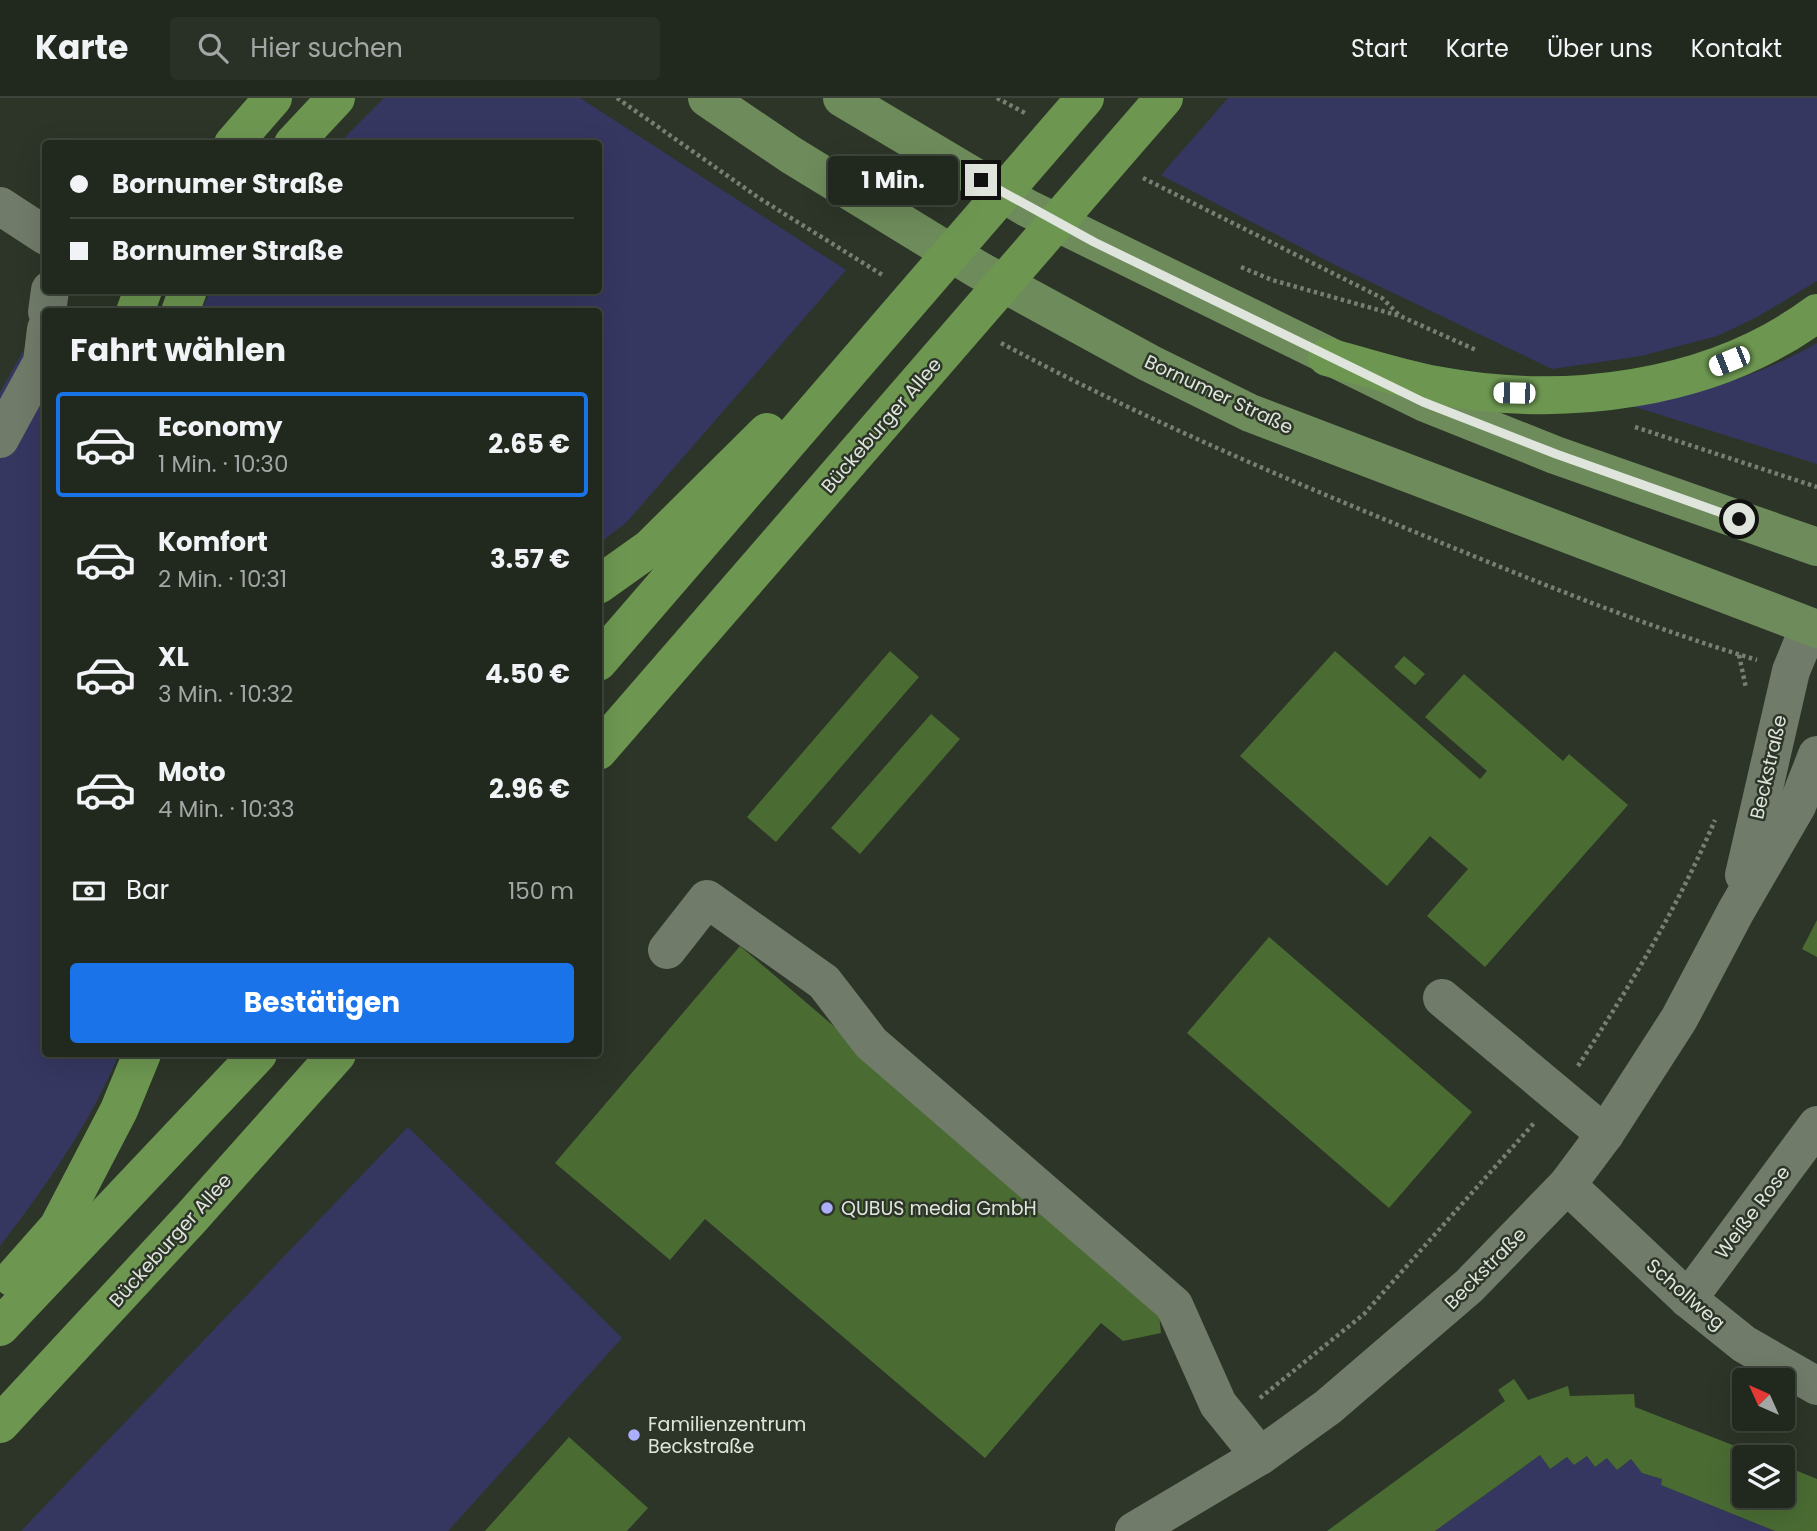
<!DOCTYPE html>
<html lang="de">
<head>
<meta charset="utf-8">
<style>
	body { margin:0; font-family:Poppins,sans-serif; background:#293026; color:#f1f3f6; height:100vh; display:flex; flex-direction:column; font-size:26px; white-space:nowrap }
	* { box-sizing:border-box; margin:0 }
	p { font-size:23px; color:#a2a6a4 }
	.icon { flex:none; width:38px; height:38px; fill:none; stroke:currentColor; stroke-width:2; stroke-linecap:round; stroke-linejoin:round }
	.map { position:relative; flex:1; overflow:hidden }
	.details { position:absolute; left:42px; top:210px; width:560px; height:749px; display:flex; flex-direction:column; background:#21281d; border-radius:7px; box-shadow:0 7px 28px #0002,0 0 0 2px #3e443b }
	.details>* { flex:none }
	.hud { position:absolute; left:42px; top:42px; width:560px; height:154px; border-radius:7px; box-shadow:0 7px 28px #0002,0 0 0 2px #3e443b; display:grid; align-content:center; height:154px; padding:0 28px; background:#21281d }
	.needle { width:46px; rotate:315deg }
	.buttons { position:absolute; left:1732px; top:1270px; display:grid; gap:14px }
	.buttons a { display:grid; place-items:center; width:63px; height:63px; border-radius:7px; background:#21281d; box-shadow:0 7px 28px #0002,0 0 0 2px #3e443b; font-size:35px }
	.end { position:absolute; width:32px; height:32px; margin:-16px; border:9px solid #dfe5dc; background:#111; box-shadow:0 0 0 4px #111 }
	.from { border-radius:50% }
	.bubble { position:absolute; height:49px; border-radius:7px; background:#21281d; box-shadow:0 7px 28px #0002,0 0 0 2px #3e443b; font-size:23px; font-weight:700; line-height:49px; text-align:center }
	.car { position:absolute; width:21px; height:42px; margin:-21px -10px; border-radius:9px; box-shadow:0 0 5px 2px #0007; background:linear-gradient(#fff 24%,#345 0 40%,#fff 0 76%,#345 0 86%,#fff 0) }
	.hud b { display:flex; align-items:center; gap:24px; height:66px; font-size:26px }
	.hud b+b { border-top:2px solid #3e443b }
	.hud i { width:18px; height:18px; background:#f1f3f6 }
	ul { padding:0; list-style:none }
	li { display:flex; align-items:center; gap:21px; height:105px; margin:0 14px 10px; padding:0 14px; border:4px solid transparent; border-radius:7px }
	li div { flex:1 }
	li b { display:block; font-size:26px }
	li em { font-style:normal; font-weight:700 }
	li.current { border-color:#1a73e8 }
	li>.icon { width:63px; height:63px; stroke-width:1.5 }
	h2 { padding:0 28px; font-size:32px; line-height:84px }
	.pay { display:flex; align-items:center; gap:18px; height:77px; padding:0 28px; font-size:26px }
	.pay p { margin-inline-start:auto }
	.cta { display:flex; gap:14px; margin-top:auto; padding:14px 28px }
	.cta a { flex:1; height:80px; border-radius:7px; background:#1a73e8; color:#fff; font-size:28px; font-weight:700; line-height:80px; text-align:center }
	header { display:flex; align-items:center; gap:42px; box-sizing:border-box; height:98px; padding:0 35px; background:#21281d; border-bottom:2px solid #3e443b }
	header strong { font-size:33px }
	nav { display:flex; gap:38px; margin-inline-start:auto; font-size:24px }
	.search { width:490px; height:63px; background:#293026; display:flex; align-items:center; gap:18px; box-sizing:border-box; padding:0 24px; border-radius:7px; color:#a2a6a4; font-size:26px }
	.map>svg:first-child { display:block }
	.green { fill:#363761 }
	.building { fill:#4a6c33 }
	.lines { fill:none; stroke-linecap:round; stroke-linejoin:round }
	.path { stroke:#777e72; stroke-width:4.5; stroke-dasharray:3.5 3.5; stroke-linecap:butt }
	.minor { stroke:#707b6a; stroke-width:38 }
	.major { stroke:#6e8c5b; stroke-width:38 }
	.highway { stroke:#6d9751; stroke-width:38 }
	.route { stroke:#dfe5dc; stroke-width:9 }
	.poi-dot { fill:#abaffb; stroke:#2c3527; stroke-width:2.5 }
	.labels { text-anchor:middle; stroke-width:5; stroke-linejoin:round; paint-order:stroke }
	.street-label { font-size:19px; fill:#dfe5dc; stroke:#2c3527 }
	.poi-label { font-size:19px; fill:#dfe5dc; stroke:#2c3527; text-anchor:start }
</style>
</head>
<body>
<header>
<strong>Karte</strong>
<div class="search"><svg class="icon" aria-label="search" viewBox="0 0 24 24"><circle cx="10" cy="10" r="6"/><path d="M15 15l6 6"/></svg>Hier suchen</div>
<nav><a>Start</a><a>Karte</a><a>Über uns</a><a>Kontakt</a></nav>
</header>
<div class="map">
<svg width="1817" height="1433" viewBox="0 0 1817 1433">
	<rect width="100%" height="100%" fill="#2c3527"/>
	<!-- green -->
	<g class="green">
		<path d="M 384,0 L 580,0 L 846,172 L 626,425 L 599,445 L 598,214 L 200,214 L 211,193 L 598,192 L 598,46 L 339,45 Z"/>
		<path d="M 1228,0 L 1817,0 L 1817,183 L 1757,219 L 1717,238 L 1641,258 L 1552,271 L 1337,168 L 1161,77 Z"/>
		<path d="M 33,236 L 46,239 L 46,956 L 119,956 C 89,1027 47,1087 0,1148 L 0,294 Z"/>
		<path d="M 1817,245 L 1817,366 L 1629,307 C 1696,296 1758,279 1817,245 Z"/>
		<path d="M 408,1029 L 622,1240 L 448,1433 L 21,1433 Z"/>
		<path d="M 1540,1357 L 1550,1371 L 1567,1359 L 1574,1367 L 1587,1358 L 1595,1369 L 1607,1360 L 1617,1372 L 1631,1361 L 1642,1375 L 1662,1381 L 1661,1387 L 1775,1433 L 1435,1433 Z"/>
	</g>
	<!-- building -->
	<g class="building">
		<path d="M 890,553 L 919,579 L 776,744 L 747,719 Z"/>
		<path d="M 1335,553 L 1480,681 L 1487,673 L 1425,619 L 1464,576 L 1563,663 L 1569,656 L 1628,707 L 1485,869 L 1427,818 L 1468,771 L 1430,738 L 1387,788 L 1240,658 Z"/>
		<path d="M 1404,558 L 1425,576 L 1415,587 L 1394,569 Z"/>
		<path d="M 931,616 L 960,641 L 860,756 L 831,730 Z"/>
		<path d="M 1817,822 L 1817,859 L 1802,851 Z"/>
		<path d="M 1269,839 L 1472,1014 L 1389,1110 L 1187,935 Z"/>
		<path d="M 740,848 L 1158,1205 L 1161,1235 L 1123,1243 L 1101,1225 L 985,1360 L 705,1121 L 670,1162 L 555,1065 Z"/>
		<path d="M 1514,1281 L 1528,1302 L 1568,1288 L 1570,1298 L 1634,1296 L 1635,1309 L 1766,1360 L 1745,1360 L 1745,1398 L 1783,1398 L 1783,1367 L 1817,1381 L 1817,1433 L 1775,1433 L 1661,1387 L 1662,1381 L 1642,1375 L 1631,1361 L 1617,1372 L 1607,1360 L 1595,1369 L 1587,1358 L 1574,1367 L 1567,1359 L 1550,1371 L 1540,1357 L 1435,1433 L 1327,1433 L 1505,1303 L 1498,1292 Z"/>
		<path d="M 569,1339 L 648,1410 L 627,1433 L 485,1433 Z"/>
	</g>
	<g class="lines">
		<!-- path -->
		<g class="path">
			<path d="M 617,0 L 759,100 L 884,178"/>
			<path d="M 997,0 L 1025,15"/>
			<path d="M 1143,80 L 1382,200 L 1399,217"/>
			<path d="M 1241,169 L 1272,182 L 1400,218 L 1476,252"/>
			<path d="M 1001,245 C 1135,317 1274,376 1415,434 C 1527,480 1641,527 1757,562"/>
			<path d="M 1635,329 L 1817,389"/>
			<path d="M 1739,557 L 1746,590"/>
			<path d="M 1578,968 C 1630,888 1678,809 1715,722"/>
			<path d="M 1260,1300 L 1364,1216 L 1535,1024"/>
		</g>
		<!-- minor -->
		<g class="minor">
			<path d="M 0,108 L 46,138"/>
			<path d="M 47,214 L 50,192"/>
			<path d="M 0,341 L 42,264 L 46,231"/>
			<path d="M 1744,777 L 1791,573 L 1809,529"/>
			<path d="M 667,852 L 707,801 L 824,884 L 871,945 L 1174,1207 L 1218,1306 L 1260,1358"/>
			<path d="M 1442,900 L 1605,1036"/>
			<path d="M 1567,1087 L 1688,1201 L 1744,1246 L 1817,1288"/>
			<path d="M 1688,1201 L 1817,1027"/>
			<path d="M 1134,1433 L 1260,1358 L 1328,1309 L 1469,1188 L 1567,1087 L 1605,1036 L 1679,921 L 1736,813 L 1797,708 L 1817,657"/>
		</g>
		<!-- major -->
		<g class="major">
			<path d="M 707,0 L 791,57 L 977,171 L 1149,265 L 1250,315 L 1817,531"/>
			<path d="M 842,0 L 1027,110 L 1423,304 L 1555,357 L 1817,449"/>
		</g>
		<!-- highway -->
		<g class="highway">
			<path d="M 233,46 L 273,0"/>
			<path d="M 293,46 L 336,0"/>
			<path d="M 135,214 L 143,192"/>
			<path d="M 180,214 L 188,192"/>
			<path d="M 1327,259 C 1363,268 1399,280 1435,287 C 1563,311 1711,294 1817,215"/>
			<path d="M 598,487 L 650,450 L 767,334"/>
			<path d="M 598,564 L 1085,0"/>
			<path d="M 598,653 L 1164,0"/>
			<path d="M 13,1180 L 58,1129 L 119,1012 L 142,956"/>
			<path d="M 0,1229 L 258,956"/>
			<path d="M 0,1326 L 191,1120 L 337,956"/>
		</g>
	</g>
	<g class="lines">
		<!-- route -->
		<path class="route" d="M 981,82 L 1094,144 L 1423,304 L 1556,356 L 1739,421"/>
	</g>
	<!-- markers -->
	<g class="poi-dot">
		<circle cx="827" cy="1110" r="7"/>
		<circle cx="634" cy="1337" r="7"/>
	</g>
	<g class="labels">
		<!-- street labels -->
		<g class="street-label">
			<text transform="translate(1219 296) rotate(25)" y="7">Bornumer Straße</text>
			<text transform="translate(881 327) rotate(-49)" y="7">Bückeburger Allee</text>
			<text transform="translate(1768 669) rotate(-77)" y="7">Beckstraße</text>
			<text transform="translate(1752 1114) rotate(-53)" y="7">Weiße Rose</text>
			<text transform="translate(170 1142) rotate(-48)" y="7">Bückeburger Allee</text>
			<text transform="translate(1485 1170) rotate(-45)" y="7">Beckstraße</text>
			<text transform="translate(1686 1196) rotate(41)" y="7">Schollweg</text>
		</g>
		<!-- poi labels -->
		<g class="poi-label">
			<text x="841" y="1117">QUBUS media GmbH</text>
			<text x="648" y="1333">Familienzentrum<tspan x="648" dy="22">Beckstraße</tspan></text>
		</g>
	</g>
</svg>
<div class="buttons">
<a><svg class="needle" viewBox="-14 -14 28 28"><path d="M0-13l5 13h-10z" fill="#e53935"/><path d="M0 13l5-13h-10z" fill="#a2a6a4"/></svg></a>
<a><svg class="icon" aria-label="layers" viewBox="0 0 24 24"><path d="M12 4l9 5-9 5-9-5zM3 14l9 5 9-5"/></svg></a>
</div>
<i class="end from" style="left:1739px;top:421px"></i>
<i class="end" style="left:981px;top:82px"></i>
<div class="bubble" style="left:828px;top:58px;width:130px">1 Min.</div>
<i class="car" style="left:1729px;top:263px;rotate:248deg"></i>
<i class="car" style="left:1514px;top:295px;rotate:271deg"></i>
<div class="hud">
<b><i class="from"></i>Bornumer Straße</b>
<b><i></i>Bornumer Straße</b>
</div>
<section class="details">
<h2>Fahrt wählen</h2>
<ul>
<li class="current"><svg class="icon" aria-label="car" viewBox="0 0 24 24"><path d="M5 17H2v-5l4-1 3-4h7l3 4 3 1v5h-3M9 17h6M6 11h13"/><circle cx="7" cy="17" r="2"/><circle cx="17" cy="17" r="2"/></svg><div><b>Economy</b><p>1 Min. · 10:30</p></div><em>2.65 €</em></li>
<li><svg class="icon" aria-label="car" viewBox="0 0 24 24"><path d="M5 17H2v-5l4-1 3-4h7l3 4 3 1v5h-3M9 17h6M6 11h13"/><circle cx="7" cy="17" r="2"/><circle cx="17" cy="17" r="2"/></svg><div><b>Komfort</b><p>2 Min. · 10:31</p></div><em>3.57 €</em></li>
<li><svg class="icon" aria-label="car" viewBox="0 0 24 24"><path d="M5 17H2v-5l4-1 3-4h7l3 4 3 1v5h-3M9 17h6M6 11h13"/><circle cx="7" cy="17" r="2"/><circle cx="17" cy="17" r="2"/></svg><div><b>XL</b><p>3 Min. · 10:32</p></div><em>4.50 €</em></li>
<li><svg class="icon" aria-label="car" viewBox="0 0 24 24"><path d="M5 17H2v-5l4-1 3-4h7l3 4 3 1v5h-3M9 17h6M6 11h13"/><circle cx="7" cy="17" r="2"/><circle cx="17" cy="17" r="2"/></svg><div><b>Moto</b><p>4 Min. · 10:33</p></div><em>2.96 €</em></li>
</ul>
<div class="pay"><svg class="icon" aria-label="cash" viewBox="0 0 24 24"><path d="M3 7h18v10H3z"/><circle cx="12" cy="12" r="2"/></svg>Bar<p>150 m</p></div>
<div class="cta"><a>Bestätigen</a></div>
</section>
</div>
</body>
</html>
